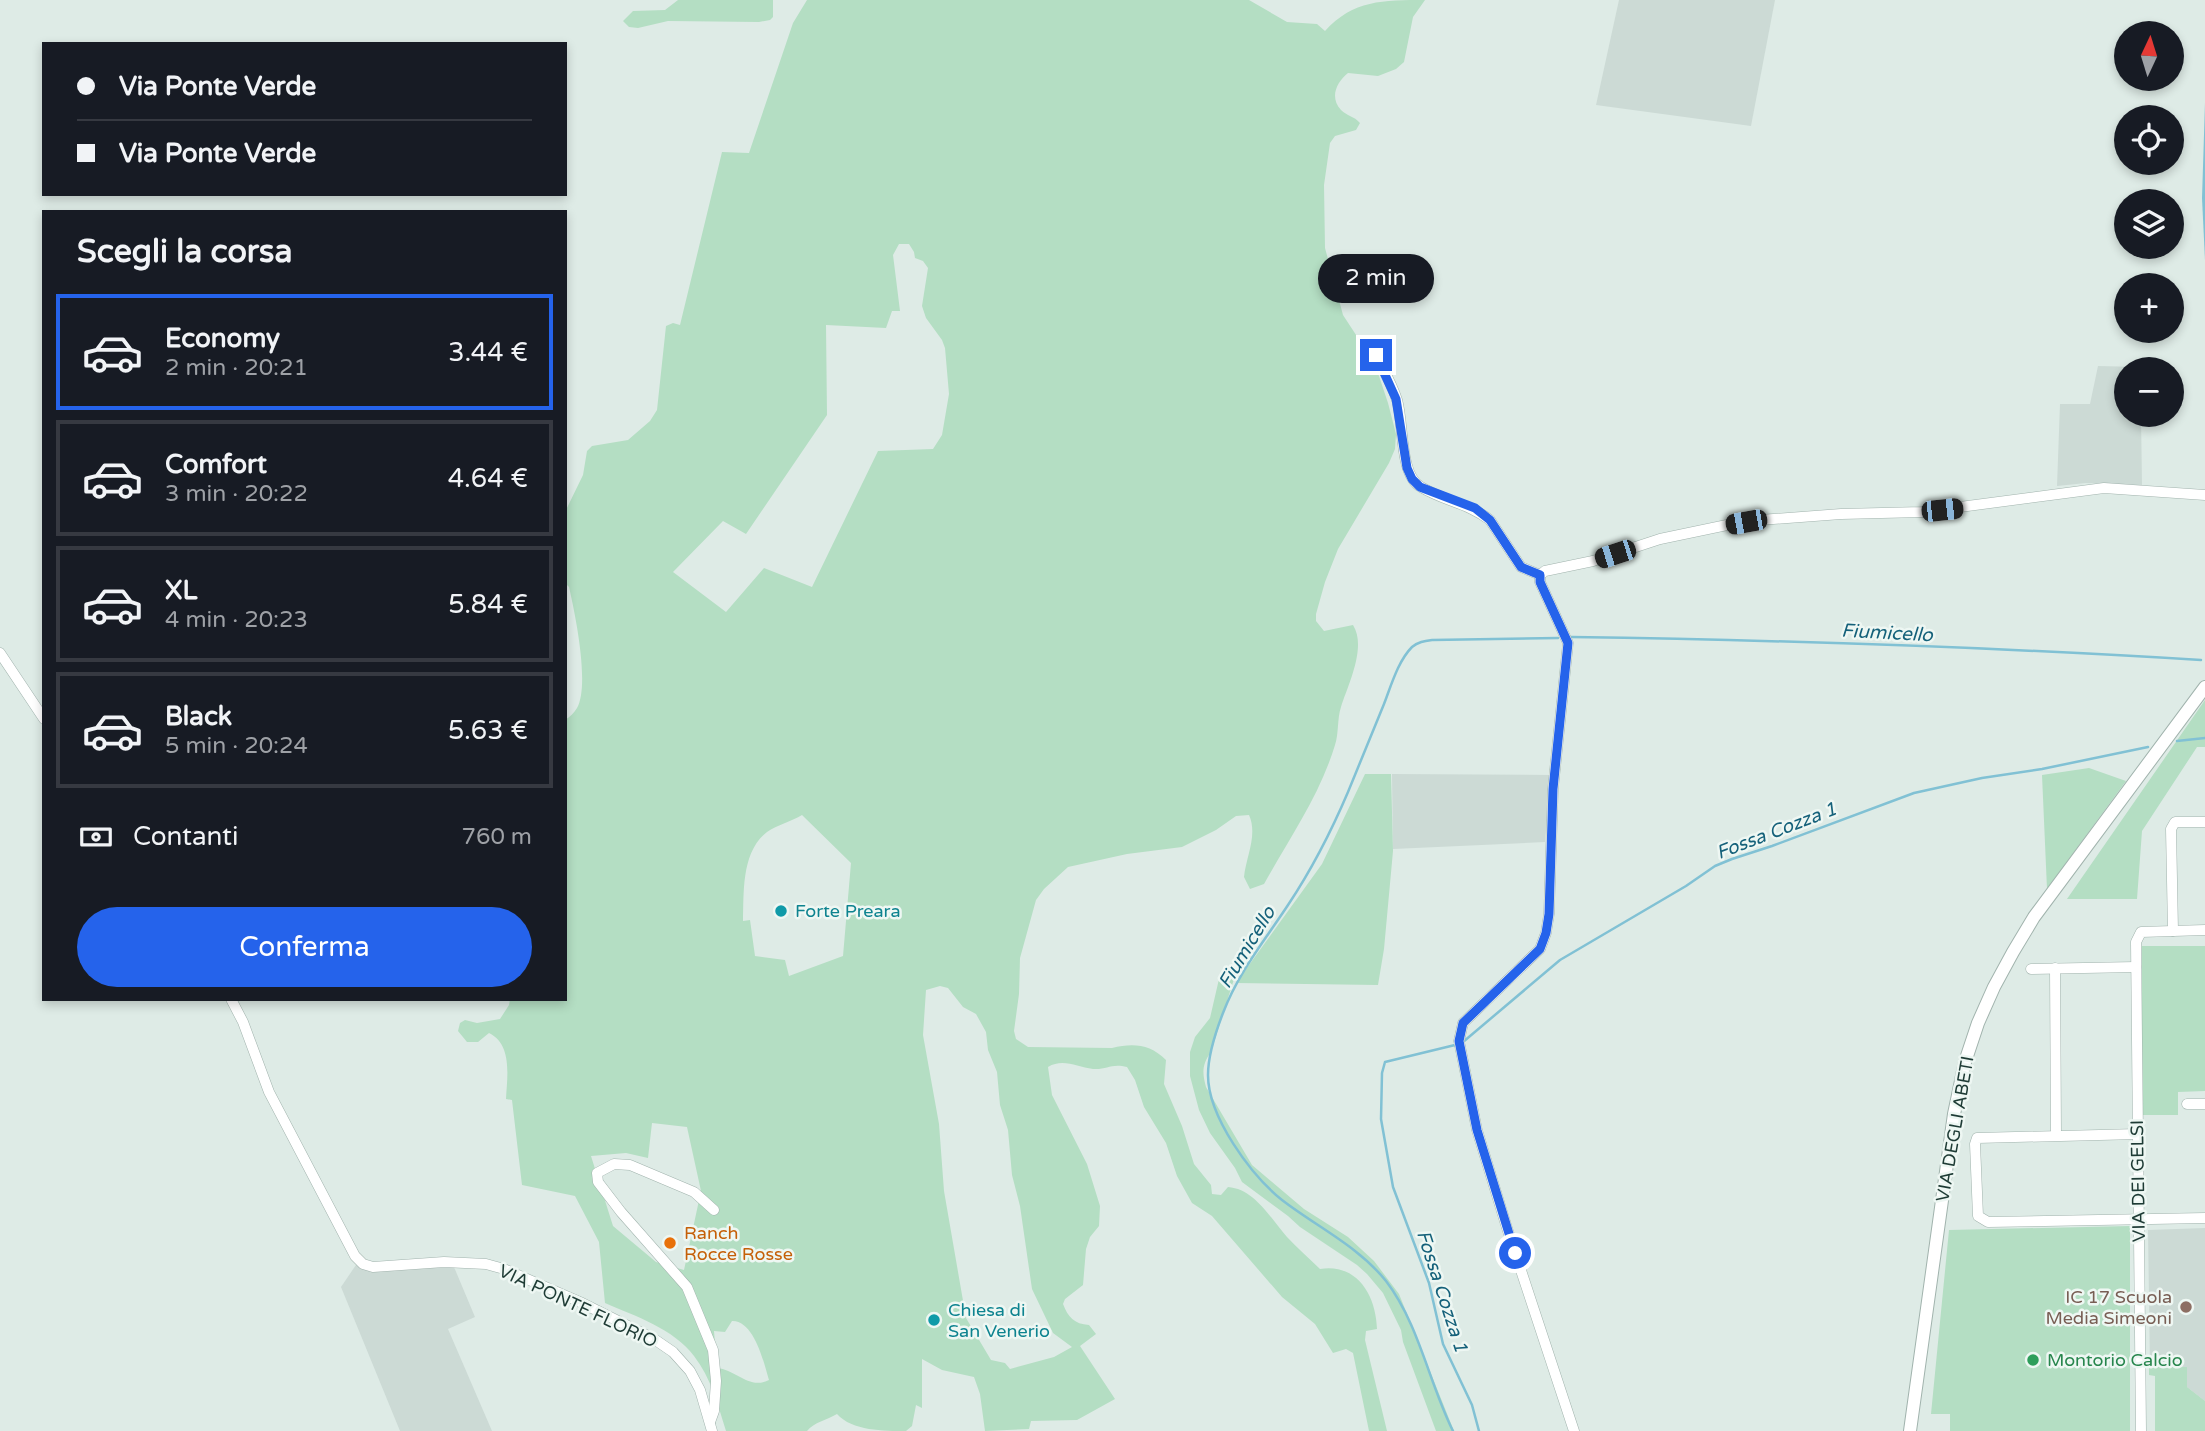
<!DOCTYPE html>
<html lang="it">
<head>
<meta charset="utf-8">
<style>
	body { margin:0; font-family:"Varela Round",sans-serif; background:#20242c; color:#f1f3f6; height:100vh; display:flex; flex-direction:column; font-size:26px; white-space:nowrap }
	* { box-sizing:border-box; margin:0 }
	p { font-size:23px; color:#9ea1a6 }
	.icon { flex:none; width:38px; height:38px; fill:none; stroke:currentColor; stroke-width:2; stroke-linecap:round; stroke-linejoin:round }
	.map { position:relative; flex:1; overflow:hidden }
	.details { position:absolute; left:42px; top:210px; width:525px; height:791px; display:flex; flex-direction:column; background:#171b24; border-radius:0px; box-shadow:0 4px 10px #0003 }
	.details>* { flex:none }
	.guide { position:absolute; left:42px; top:42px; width:525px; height:154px; border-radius:0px; box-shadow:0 4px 10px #0003; display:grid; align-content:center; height:154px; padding:0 35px; background:#171b24 }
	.needle { width:46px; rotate:4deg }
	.controls { position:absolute; left:2114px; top:21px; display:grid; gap:14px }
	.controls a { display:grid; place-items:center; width:70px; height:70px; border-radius:50%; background:#171b24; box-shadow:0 4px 10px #0003; font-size:35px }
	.end { position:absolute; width:32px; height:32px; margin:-16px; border:9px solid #2563eb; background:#fff; box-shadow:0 0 0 4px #fff }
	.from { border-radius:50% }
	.bubble { position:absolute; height:49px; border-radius:24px; background:#171b24; box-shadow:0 4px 10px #0003; font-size:23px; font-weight:600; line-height:49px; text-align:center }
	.car { position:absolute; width:21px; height:42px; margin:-21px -10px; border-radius:9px; box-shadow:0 0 5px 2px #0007; background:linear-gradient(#222 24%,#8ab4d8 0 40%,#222 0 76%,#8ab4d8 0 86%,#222 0) }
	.guide b { display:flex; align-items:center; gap:24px; height:66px; font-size:26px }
	.guide b+b { border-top:2px solid #363941 }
	.guide i { width:18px; height:18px; background:#f1f3f6 }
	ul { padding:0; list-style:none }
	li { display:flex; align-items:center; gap:21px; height:116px; margin:0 14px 10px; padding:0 21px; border:4px solid #363941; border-radius:0px }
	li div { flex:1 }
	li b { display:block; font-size:26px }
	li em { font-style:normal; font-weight:600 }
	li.on { border-color:#2563eb }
	li>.icon { width:63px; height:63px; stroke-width:1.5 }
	h2 { padding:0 35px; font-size:32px; line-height:84px }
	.pay { display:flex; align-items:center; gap:18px; height:77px; padding:0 35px; font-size:26px }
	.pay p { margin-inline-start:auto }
	.action { display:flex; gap:14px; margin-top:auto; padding:14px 35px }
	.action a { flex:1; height:80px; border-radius:42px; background:#2563eb; color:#fff; font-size:28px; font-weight:600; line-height:80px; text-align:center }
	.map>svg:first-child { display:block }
	.built { fill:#ccdad5 }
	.green { fill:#b4dec3; fill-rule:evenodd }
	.water { fill:#81c1d4 }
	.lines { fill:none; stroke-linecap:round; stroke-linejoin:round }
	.stream { stroke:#81c1d4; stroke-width:2.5 }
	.minor-casing { stroke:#a1b3ad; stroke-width:11 }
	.tertiary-casing { stroke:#a1b3ad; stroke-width:14 }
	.minor { stroke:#fff; stroke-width:10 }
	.tertiary { stroke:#fff; stroke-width:12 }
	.route { stroke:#2563eb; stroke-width:9 }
	.culture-dot { fill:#0f9aa8; stroke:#eef7f3; stroke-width:2.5 }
	.food-dot { fill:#e8710a; stroke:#eef7f3; stroke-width:2.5 }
	.education-dot { fill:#8d6e63; stroke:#eef7f3; stroke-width:2.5 }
	.leisure-dot { fill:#2e9e5b; stroke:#eef7f3; stroke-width:2.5 }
	.labels { text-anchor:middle; stroke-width:5; stroke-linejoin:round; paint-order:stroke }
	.culture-label { font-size:18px; fill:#0d838f; stroke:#eef7f3; text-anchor:start }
	.street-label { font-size:18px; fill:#1e3b35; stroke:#eef7f3 }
	.food-label { font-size:18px; fill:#c56008; stroke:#eef7f3; text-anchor:start }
	.education-label { font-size:18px; fill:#785e54; stroke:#eef7f3; text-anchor:end }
	.leisure-label { font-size:18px; fill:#27864d; stroke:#eef7f3; text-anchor:start }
	.water-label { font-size:19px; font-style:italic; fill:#15617a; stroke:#eef7f3 }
</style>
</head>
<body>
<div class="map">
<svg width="2205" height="1431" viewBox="0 0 2205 1431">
	<rect width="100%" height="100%" fill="#deebe6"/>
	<!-- built -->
	<g class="built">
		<path d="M 1619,0 L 1775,0 L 1751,126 L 1596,105 Z"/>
		<path d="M 2098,366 L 2140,367 L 2140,369 L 2126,369 L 2126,415 L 2141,415 L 2142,485 L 2086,483 L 2057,486 L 2060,404 L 2090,404 Z"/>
		<path d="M 1392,774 L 1551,775 L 1545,842 L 1393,849 Z"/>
		<path d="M 2205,1228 L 2205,1401 L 2187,1387 L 2186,1367 L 2150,1367 L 2148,1230 Z"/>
		<path d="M 358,1262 L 377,1270 L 454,1267 L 475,1317 L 448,1329 L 492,1431 L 400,1431 L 341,1287 Z"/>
	</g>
	<!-- green -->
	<g class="green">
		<path d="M 678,0 L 773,0 L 773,17 L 770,20 L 759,22 L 668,21 L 638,28 L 629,27 L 623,21 L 633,11 L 665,10 Z"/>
		<path d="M 807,0 L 1249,0 L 1287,22 L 1317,24 L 1325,31 C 1353,0 1383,0 1425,0 L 1413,17 L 1404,62 L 1396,69 L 1378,76 L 1348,73 C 1337,82 1329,97 1341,110 C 1347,116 1354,116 1360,123 L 1356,130 L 1335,136 L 1330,143 L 1324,185 L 1325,248 L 1343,315 L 1375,364 L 1388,403 L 1396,434 L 1395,449 L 1389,463 L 1338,549 L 1325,582 L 1316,614 L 1316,621 L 1324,631 L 1353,625 C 1367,647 1348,685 1341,707 C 1337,719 1339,733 1335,745 C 1320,795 1289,839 1264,884 L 1250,889 L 1244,877 C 1246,857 1258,835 1249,815 L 1236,816 L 1216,830 L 1182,847 L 1127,854 L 1068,867 L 1044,889 L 1036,900 L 1020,958 L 1019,994 L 1014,1031 L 1016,1039 L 1028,1047 L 1112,1048 C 1133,1043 1150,1044 1166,1060 L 1164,1084 L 1182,1126 L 1194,1164 L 1211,1185 L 1212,1194 L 1221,1195 L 1228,1187 C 1255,1189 1271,1219 1287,1237 C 1297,1248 1309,1258 1320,1269 C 1357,1263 1376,1295 1377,1329 L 1366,1331 L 1365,1340 L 1387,1431 L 1369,1431 L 1353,1353 L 1346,1349 L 1333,1353 L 1315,1324 L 1282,1297 L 1212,1216 L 1192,1203 L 1177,1176 L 1166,1143 L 1144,1107 L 1135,1080 L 1127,1067 C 1111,1063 1107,1070 1093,1069 C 1077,1067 1063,1058 1048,1067 L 1052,1095 L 1087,1164 L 1100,1206 L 1099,1226 L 1090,1237 L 1086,1249 L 1083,1285 L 1065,1299 L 1063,1304 C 1068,1317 1074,1324 1089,1325 L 1096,1334 L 1080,1346 L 1115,1399 L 1077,1420 L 1031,1421 L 1029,1429 L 985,1431 L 980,1394 L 974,1377 L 942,1370 L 922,1359 L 922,1408 L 916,1405 L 912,1426 L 906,1431 C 884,1431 852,1431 837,1414 C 827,1420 814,1422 807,1431 L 726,1431 C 718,1405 711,1378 694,1356 C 674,1329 635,1316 605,1303 L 599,1242 L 575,1196 L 522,1185 L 512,1100 L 506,1099 C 507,1077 513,1045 489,1033 L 478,1042 L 467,1042 L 458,1031 L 460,1023 L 465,1020 L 477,1023 L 500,1019 L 509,1005 L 510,999 L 565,999 L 565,720 C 570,717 574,713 577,708 C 590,685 575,613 569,587 L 565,583 L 565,512 L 583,475 L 587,451 L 592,446 L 628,440 L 650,421 L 657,410 L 666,326 L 673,323 L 680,325 L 722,152 L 749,153 L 793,23 ZM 899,244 L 909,244 L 914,252 L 915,258 L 923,261 L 928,268 L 922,306 L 926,318 L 942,340 L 945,348 L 949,394 L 942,435 L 933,449 L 878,451 L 812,587 L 764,568 L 726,612 L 673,572 L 723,521 L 746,534 L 827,415 L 826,325 L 886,328 L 892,311 L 900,311 L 893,255 ZM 802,815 L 851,863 L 843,956 L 789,976 L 785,960 L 755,956 L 750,920 L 743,921 C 744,893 741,852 767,832 C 777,825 792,821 802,815 ZM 940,986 L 948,988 L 963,1007 L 976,1014 L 986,1032 L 988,1050 L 997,1072 L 1000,1105 L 1008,1130 L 1012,1175 L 1020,1206 L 1032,1289 L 1053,1333 L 1072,1347 L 1054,1357 L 1010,1369 L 1005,1363 L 991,1360 L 966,1318 L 944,1191 L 939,1124 L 923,1035 L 926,990 ZM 652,1123 L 687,1127 L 701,1191 L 684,1270 L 656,1262 L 613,1226 L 591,1156 L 626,1153 L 648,1158 ZM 732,1321 C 754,1320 764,1363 769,1380 C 749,1390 737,1370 717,1368 L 714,1331 L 725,1332 Z"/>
		<path d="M 2205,700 L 2205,747 L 2197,747 L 2142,831 L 2137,899 L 2067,899 Z"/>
		<path d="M 2089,768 L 2126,781 L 2047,889 L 2042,775 Z"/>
		<path d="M 1365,774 L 1391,774 L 1393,851 L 1384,949 L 1378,985 L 1236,983 L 1322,864 Z"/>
		<path d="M 2142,946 L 2205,946 L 2205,1091 L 2178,1092 L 2178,1115 L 2142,1115 Z"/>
		<path d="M 1225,970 L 1231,971 L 1234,979 L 1211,1052 C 1202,1064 1202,1073 1206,1087 L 1252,1165 L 1304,1209 L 1348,1237 L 1374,1261 L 1399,1294 L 1454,1431 L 1436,1431 L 1403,1342 L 1401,1330 L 1383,1293 L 1367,1274 L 1357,1265 L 1300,1227 L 1288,1216 L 1242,1182 L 1235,1168 L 1210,1133 L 1199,1110 L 1190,1076 L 1190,1052 L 1195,1037 L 1210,1018 L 1219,979 Z"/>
		<path d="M 2130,1226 L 2130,1431 L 1950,1431 L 1950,1414 L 1931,1414 L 1949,1230 Z"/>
		<path d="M 2149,1367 L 2187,1367 L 2187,1387 L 2205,1401 L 2205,1431 L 2155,1431 L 2155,1376 L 2149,1375 Z"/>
	</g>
	<!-- water -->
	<path class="water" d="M 2205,102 L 2205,260 L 2202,198 Z"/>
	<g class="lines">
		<!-- stream -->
		<g class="stream">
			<path d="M 1571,637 C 1781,640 1991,647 2201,660"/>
			<path d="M 2177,741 L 2205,738"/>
			<path d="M 1463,1042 L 1560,960 L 1686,886 L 1715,866 L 1732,859 L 1772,846 L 1914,793 L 1982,778 L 2042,769 L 2148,747"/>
			<path d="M 1455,1045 L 1385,1062 L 1382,1073 L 1381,1119 L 1393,1187 L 1429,1283 L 1443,1344 L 1472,1405 L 1479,1431"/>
			<path d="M 1453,1431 C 1429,1383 1419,1324 1386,1281 C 1358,1246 1317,1227 1282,1200 C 1251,1175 1208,1117 1208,1075 C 1208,1056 1216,1031 1223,1013 C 1238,973 1265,940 1288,905 C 1312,869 1331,832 1348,792 C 1360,763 1372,733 1384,704 C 1391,686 1398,661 1412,647 C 1418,642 1424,641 1432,640 L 1558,638"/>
		</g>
		<defs>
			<g id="minor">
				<path d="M 1376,355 C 1383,369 1392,384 1397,400 C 1404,423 1399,475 1421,487 C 1444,501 1468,503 1490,520 L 1521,567 L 1540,575"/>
				<path d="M 1540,575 L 1540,582 L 1568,643 L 1553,789 L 1549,914 L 1546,933 L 1540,949 L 1463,1023 L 1459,1041 L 1477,1130 L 1507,1228 L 1574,1431"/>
				<path d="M 1540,575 L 1545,571 L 1593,561 L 1660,539 L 1746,521 L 1841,514 L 1922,512 L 2104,488 L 2205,495"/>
				<path d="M 0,653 L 44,719"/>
				<path d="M 2173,931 L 2171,829 L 2175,822 L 2205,822"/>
				<path d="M 2055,968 L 2056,1135"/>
				<path d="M 2031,969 L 2136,967"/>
				<path d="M 231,999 L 243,1022 L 269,1092 L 355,1256 L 363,1264 L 373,1267 L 444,1262 L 486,1264 L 504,1269 L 580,1302 L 654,1339 L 673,1352 L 690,1371 L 700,1390 L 712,1431"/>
				<path d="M 2187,1104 L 2205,1104"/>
				<path d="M 2138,1134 L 1977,1138 L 1975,1144 L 1978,1216 L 1988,1222 L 2205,1218"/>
				<path d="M 710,1422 L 714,1411 L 716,1381 L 713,1350 L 687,1287 L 621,1212 L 598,1182 L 597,1173 L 614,1164 L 630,1165 L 694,1192 L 714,1210"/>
				<path d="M 2141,1431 L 2136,942 L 2141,932 L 2205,930"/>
			</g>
			<path id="tertiary" d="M 1910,1431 L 1954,1114 L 1965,1062 L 1978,1023 L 1994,987 L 2013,952 L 2034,917 L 2205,687"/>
		</defs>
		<!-- minor casing -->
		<use href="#minor" class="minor-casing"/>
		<!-- tertiary casing -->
		<use href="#tertiary" class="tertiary-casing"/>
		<!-- minor -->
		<use href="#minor" class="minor"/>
		<!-- tertiary -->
		<use href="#tertiary" class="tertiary"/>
	</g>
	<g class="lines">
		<!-- route -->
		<path class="route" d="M 1376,355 L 1396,399 L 1407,468 L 1412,479 L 1420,487 L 1475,508 L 1490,520 L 1521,567 L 1540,575 L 1540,582 L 1568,643 L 1553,789 L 1549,914 L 1546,933 L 1540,949 L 1463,1023 L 1459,1041 L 1477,1130 L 1515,1253"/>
	</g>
	<!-- markers -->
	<g class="culture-dot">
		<circle cx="781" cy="911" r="7"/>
		<circle cx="934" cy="1320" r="7"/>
	</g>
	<circle class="food-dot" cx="670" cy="1243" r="7"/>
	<circle class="education-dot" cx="2186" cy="1307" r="7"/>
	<circle class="leisure-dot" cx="2033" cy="1360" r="7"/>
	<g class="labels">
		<!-- culture labels -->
		<g class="culture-label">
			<text x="795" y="917">Forte Preara</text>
			<text x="948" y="1316">Chiesa di<tspan x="948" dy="21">San Venerio</tspan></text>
		</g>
		<!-- street labels -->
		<g class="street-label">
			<text transform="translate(1955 1129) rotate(-80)" y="6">VIA DEGLI ABETI</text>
			<text transform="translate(2138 1181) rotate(-91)" y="6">VIA DEI GELSI</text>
			<text transform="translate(578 1306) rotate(25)" y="6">VIA PONTE FLORIO</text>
		</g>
		<!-- food labels -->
		<g class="food-label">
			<text x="684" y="1239">Ranch<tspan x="684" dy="21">Rocce Rosse</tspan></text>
		</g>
		<!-- education labels -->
		<g class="education-label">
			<text x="2172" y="1303">IC 17 Scuola<tspan x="2172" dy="21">Media Simeoni</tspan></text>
		</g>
		<!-- leisure labels -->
		<g class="leisure-label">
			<text x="2047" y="1366">Montorio Calcio</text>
		</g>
		<!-- water labels -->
		<g class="water-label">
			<text transform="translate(1887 632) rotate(3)" y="7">Fiumicello</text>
			<text transform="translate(1776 830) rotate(-21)" y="7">Fossa Cozza 1</text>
			<text transform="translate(1246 947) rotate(-59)" y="7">Fiumicello</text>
			<text transform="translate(1443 1291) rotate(72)" y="7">Fossa Cozza 1</text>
		</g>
	</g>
</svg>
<div class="controls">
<a><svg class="needle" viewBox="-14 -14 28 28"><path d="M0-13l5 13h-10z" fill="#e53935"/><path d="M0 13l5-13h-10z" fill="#9ea1a6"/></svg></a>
<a><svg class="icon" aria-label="locate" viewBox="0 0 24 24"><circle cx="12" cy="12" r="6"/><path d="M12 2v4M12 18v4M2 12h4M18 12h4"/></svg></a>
<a><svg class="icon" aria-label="layers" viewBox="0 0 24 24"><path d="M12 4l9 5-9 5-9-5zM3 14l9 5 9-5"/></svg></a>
<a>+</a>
<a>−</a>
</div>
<i class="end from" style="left:1515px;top:1253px"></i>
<i class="end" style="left:1376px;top:355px"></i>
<div class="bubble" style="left:1318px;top:254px;width:116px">2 min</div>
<i class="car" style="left:1942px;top:510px;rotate:84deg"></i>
<i class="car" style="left:1746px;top:522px;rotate:260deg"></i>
<i class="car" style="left:1615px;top:554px;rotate:252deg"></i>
<div class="guide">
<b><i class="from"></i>Via Ponte Verde</b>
<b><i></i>Via Ponte Verde</b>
</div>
<section class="details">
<h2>Scegli la corsa</h2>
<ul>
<li class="on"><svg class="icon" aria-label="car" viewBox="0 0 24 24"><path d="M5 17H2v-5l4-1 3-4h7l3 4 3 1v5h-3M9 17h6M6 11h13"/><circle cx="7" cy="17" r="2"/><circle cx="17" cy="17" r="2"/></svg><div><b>Economy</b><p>2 min · 20:21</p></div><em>3.44 €</em></li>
<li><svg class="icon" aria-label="car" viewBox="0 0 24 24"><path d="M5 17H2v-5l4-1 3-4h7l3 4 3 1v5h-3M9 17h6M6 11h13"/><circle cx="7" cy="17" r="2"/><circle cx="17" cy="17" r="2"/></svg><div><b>Comfort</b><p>3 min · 20:22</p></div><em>4.64 €</em></li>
<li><svg class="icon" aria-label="car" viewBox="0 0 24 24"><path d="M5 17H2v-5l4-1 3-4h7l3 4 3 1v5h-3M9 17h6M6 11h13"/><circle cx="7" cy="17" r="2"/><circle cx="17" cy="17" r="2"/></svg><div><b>XL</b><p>4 min · 20:23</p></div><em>5.84 €</em></li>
<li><svg class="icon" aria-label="car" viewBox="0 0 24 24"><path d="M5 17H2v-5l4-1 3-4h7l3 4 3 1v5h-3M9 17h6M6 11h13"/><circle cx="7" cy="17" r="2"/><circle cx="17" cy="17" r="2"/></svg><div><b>Black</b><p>5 min · 20:24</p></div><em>5.63 €</em></li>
</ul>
<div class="pay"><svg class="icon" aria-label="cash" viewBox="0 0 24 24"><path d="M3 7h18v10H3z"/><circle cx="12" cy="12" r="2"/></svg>Contanti<p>760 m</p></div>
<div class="action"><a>Conferma</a></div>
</section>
</div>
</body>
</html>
